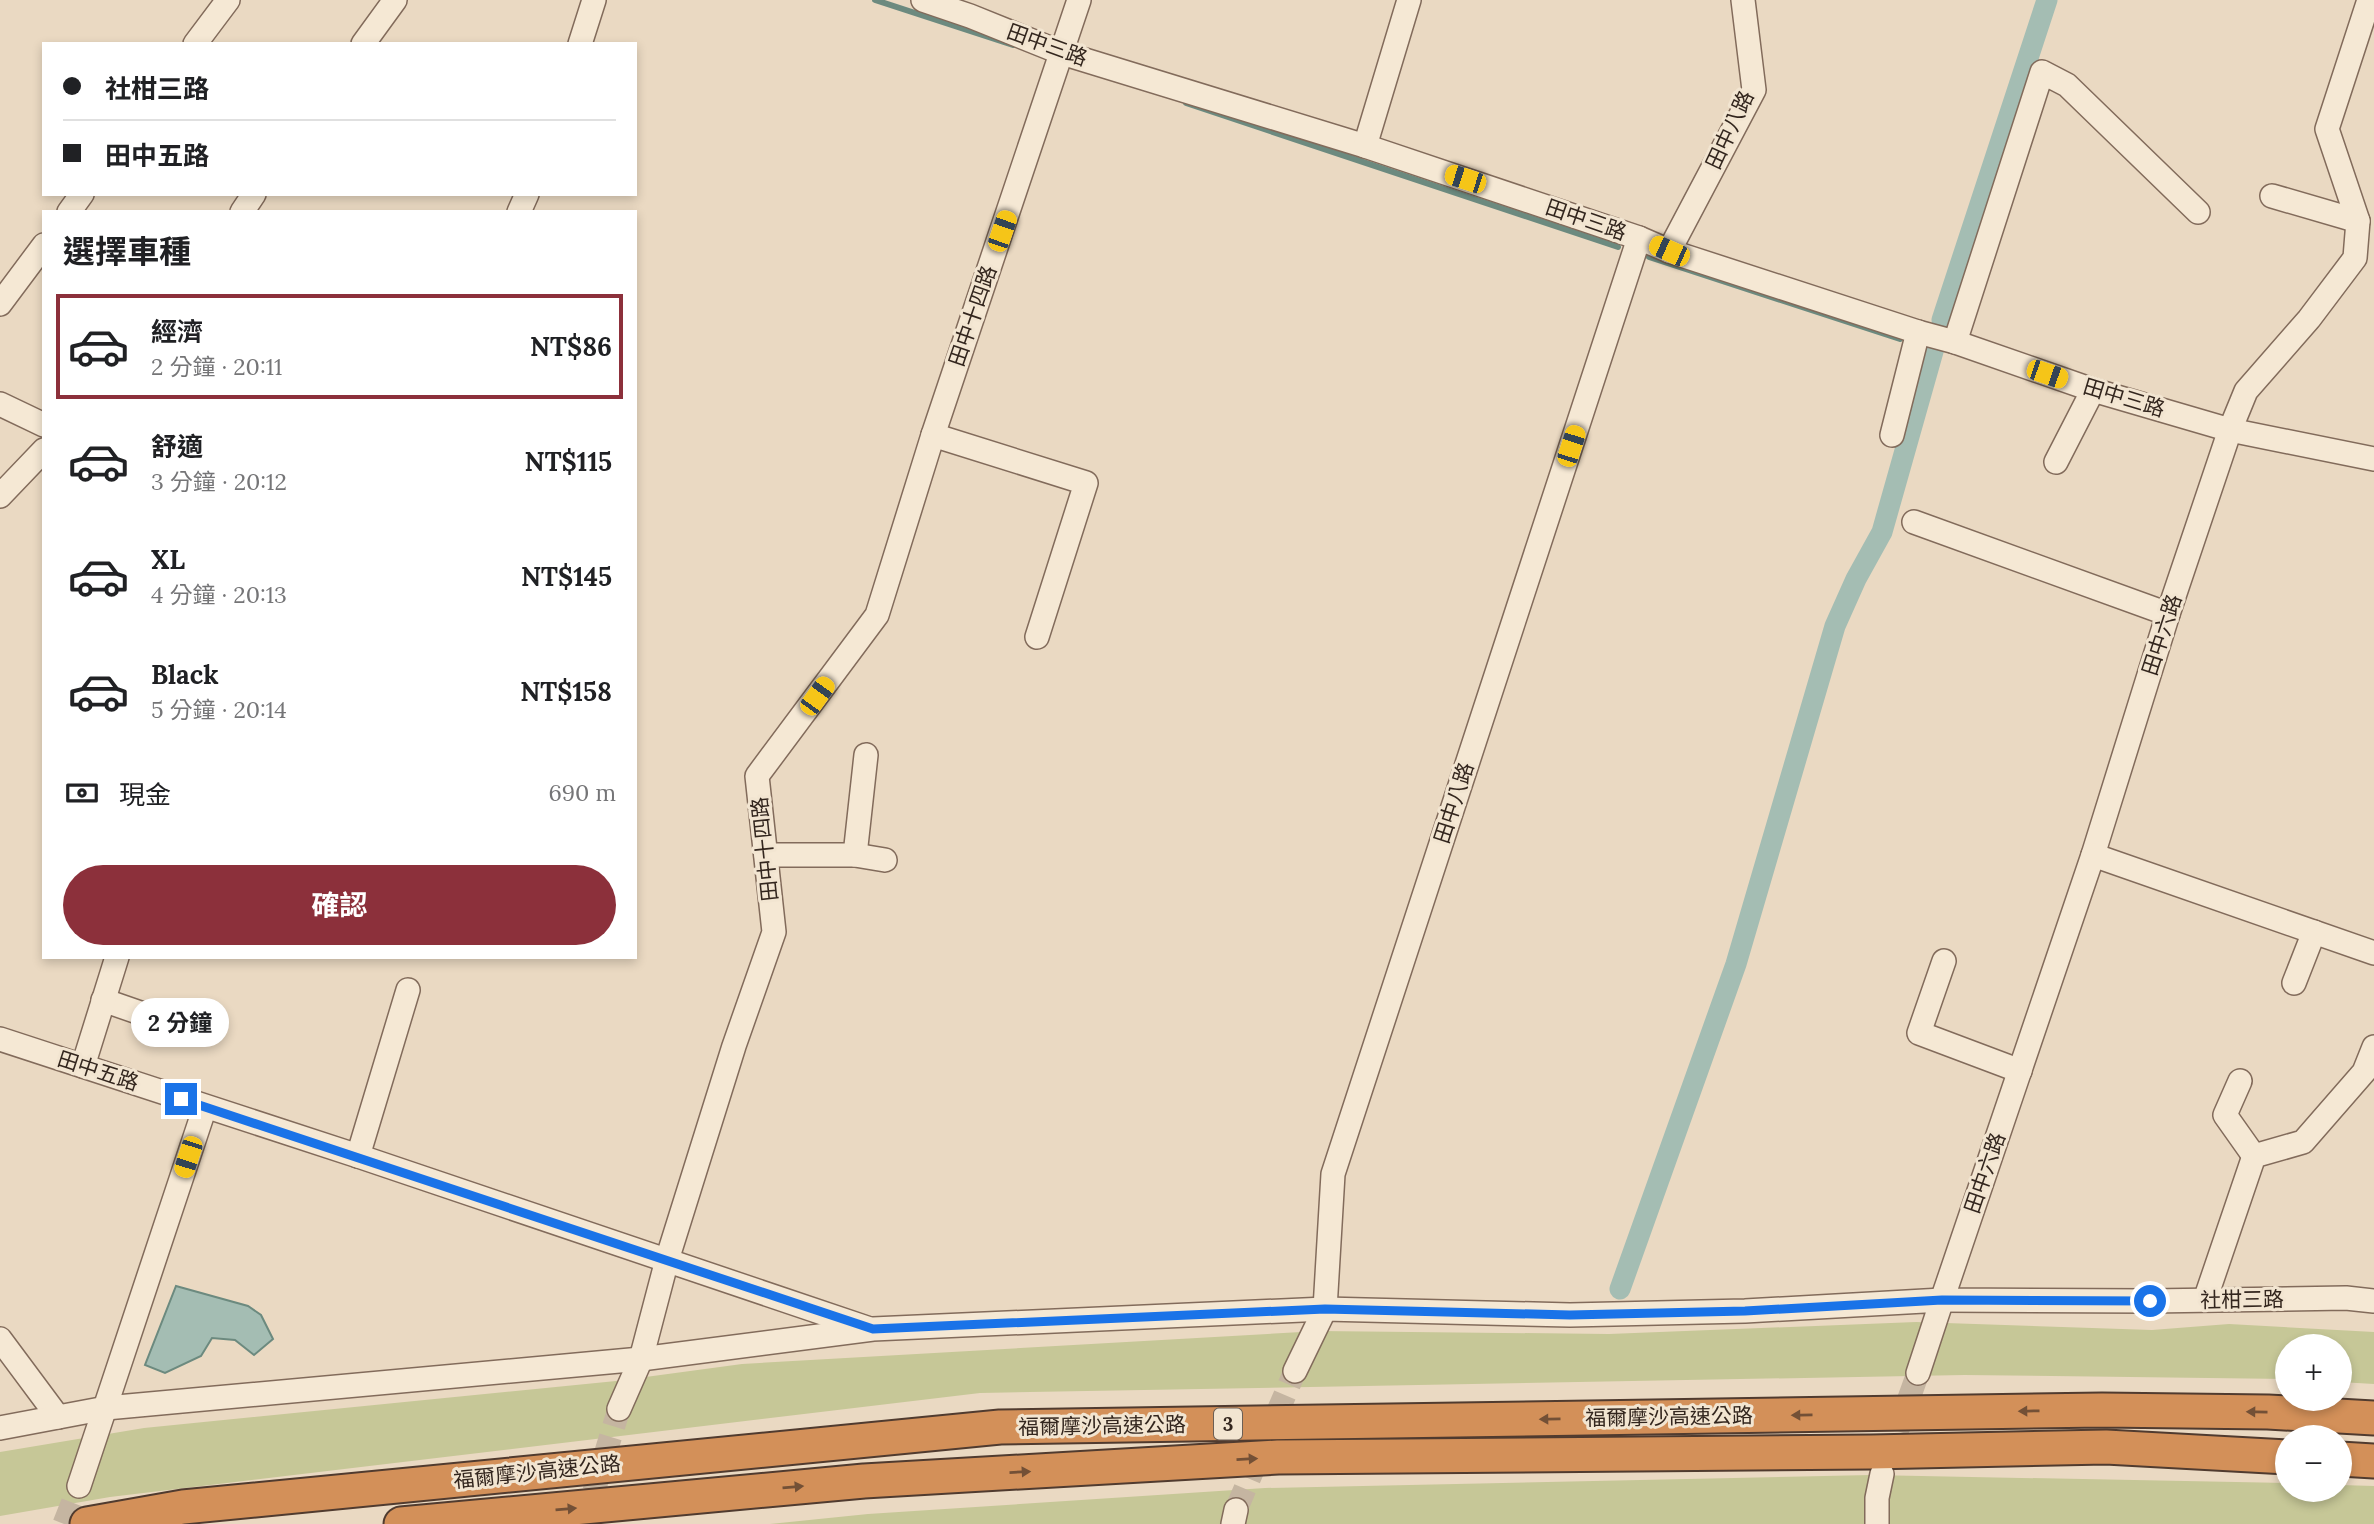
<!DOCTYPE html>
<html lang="zh-TW">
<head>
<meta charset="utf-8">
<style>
	body { margin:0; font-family:Lora,"Noto Sans TC",serif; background:#f6f6f6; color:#202124; height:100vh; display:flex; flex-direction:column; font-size:26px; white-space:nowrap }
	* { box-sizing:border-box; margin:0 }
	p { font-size:23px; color:#757577 }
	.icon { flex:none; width:38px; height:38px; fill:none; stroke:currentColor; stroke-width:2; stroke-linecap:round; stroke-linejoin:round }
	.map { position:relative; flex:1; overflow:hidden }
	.side { position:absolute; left:42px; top:210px; width:595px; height:749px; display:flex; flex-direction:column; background:#fff; border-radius:0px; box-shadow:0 4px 10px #0003 }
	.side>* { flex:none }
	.hud { position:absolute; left:42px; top:42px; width:595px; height:154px; border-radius:0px; box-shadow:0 4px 10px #0003; display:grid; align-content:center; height:154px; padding:0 21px; background:#fff }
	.buttons { position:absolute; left:2275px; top:1334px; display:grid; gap:14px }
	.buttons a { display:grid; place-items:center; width:77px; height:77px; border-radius:50%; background:#fff; box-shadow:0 4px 10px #0003; font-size:35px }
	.end { position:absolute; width:32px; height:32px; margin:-16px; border:9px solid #1a73e8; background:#fff; box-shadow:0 0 0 4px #fff }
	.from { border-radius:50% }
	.bubble { position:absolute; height:49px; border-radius:24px; background:#fff; box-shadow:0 4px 10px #0003; font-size:23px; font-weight:700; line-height:49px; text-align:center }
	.car { position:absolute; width:21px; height:42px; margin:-21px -10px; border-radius:9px; box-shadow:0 0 5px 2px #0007; background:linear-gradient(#f5c518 24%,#345 0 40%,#f5c518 0 76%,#345 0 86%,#f5c518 0) }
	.hud b { display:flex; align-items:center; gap:24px; height:66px; font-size:26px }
	.hud b+b { border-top:2px solid #e0e0e0 }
	.hud i { width:18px; height:18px; background:#202124 }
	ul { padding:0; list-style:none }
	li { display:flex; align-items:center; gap:21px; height:105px; margin:0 14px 10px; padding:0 7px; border:4px solid transparent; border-radius:0px }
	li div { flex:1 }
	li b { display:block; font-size:26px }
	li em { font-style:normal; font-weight:700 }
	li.current { border-color:#8c303b }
	li>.icon { width:63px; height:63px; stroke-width:1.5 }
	h2 { padding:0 21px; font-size:32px; line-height:84px }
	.pay { display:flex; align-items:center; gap:18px; height:77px; padding:0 21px; font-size:26px }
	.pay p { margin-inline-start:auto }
	.primary-button { display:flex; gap:14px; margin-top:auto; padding:14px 21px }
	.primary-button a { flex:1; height:80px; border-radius:42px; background:#8c303b; color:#fff; font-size:28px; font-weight:700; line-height:80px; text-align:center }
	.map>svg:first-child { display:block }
	.green { fill:#c6c797 }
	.water { fill:#a4bdb3; stroke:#6c8a7f; stroke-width:2 }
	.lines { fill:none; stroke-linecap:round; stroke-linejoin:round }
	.stream { stroke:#6c8a7f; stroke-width:6 }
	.canal { stroke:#a4bdb3; stroke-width:21 }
	.minor-tunnel { stroke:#c5b5a1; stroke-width:23; stroke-dasharray:23 11; stroke-linecap:butt }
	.minor-casing { stroke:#826b5b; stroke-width:26 }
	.highway-casing { stroke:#503b2f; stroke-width:37 }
	.minor { stroke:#f5e8d4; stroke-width:23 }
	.highway { stroke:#d39059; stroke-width:33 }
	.oneway { fill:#735036 }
	.route { stroke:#1a73e8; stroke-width:9 }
	.labels { text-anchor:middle; stroke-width:6; stroke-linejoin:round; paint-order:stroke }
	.shield { fill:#f2e5d1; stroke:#6c5f54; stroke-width:2 }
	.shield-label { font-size:19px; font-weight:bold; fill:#33261e }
	.street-label { font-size:21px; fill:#33261e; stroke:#f2e5d1 }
</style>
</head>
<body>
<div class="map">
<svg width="2374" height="1524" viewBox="0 0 2374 1524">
	<rect width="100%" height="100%" fill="#ead9c2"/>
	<!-- green -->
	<g class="green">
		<path d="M 1916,1322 L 2152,1330 L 2229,1324 L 2374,1332 L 2374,1384 L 2340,1382 L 2340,1346 L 2287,1346 L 2287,1379 L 1964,1375 L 980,1393 L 110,1497 L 0,1516 L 0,1452 L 144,1428 L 616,1381 L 742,1364 L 1319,1331 L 1609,1334 Z"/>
		<path d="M 1871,1475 L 2287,1483 L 2287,1489 L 2340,1489 L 2340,1485 L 2374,1486 L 2374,1524 L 770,1524 L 868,1514 L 1265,1488 Z"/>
	</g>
	<!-- water -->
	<path class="water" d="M 176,1286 L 248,1306 L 261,1315 L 273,1339 L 254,1355 L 235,1340 L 212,1338 L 201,1356 L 165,1373 L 145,1365 Z"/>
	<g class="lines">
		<!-- stream -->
		<g class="stream">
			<path d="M 875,0 L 1013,45"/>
			<path d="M 1186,103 L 1618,247"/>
			<path d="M 1649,257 L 1900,339"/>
			<path d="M 1930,349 L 1933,349"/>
		</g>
		<!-- canal -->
		<g class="canal">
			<path d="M 1942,320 L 2047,0"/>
			<path d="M 1620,1289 L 1736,964 L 1835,626 L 1856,579 L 1882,532 L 1934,348"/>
		</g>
		<!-- minor-tunnel -->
		<g class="minor-tunnel">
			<path d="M 1886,1463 L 1918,1373"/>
			<path d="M 1236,1510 L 1295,1371"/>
			<path d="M 64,1524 L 79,1486"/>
			<path d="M 584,1524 L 619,1409"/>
		</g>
		<defs>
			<g id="minor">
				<path d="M 923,0 L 970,16 L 1062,53 L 1365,146 L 1639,238 L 1669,251 L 1918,332 L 1955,342 L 2093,390 L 2230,430 L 2374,459"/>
				<path d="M 2369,0 L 2327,129 L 2358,221 L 2355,258 L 2309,319 L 2246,391 L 2230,430 L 2168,614 L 2093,855 L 1942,1300 L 2150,1301 L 2346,1298 L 2374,1301"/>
				<path d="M 195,44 L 228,0"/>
				<path d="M 363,44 L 395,0"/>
				<path d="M 580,44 L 594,0"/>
				<path d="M 1365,146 L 1409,0"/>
				<path d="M 2272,196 L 2358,221"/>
				<path d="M 69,212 L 82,194"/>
				<path d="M 242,212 L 254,194"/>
				<path d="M 519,212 L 527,194"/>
				<path d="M 1669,251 L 1754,90 L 1743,0"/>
				<path d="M 0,304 L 44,245"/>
				<path d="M 1955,342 L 2042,72 L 2067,85 L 2198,212"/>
				<path d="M 0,404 L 44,425"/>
				<path d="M 933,435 L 1086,483 L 1037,637"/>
				<path d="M 1892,435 L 1918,332"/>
				<path d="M 2056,462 L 2093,390"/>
				<path d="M 0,496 L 44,450"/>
				<path d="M 1914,522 L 2168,614"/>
				<path d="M 766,855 L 855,855 L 885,860"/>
				<path d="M 855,855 L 866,755"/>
				<path d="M 2093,855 L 2374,953"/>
				<path d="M 1944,961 L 1919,1033 L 2020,1071"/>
				<path d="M 2294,983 L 2314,932"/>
				<path d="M 103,1000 L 175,1025"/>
				<path d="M 0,1039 L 358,1156 L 867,1328"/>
				<path d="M 83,1066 L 117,957"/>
				<path d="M 2240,1081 L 2225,1115 L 2254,1156"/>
				<path d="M 358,1156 L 408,990"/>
				<path d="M 2205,1300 L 2254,1156 L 2303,1142 L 2364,1072 L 2374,1047"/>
				<path d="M 0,1339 L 58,1417"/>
				<path d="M 1295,1371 L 1325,1309 L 1333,1174 L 1639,238"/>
				<path d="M 619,1409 L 641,1359 L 667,1260 L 734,1046 L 774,932 L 757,776 L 877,615 L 933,435 L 1079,0"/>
				<path d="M 0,1428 L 106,1408 L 641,1359 L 873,1329 L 1325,1309 L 1570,1315 L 1745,1311 L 1942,1300 L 1918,1373"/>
				<path d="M 79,1486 L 205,1107"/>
				<path d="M 1233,1524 L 1236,1510"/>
				<path d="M 1877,1524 L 1877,1498 L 1882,1474"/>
			</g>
			<g id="highway">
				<path d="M 2340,1459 L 2374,1461"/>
				<path d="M 87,1524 L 183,1507 L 1000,1427 L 2102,1410 L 2268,1412 L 2374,1418"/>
				<path d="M 401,1524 L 864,1481 L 1278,1457 L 1871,1452 L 2106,1447 L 2287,1457"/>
			</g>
		</defs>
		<!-- minor casing -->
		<use href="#minor" class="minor-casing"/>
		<!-- highway casing -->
		<use href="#highway" class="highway-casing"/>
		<!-- minor -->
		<use href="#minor" class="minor"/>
		<!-- highway -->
		<use href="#highway" class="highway"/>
	</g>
	<!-- one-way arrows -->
	<defs><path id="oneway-solid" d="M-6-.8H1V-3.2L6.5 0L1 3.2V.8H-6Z" transform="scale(1.75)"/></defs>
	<g class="oneway">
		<use href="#oneway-solid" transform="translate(2029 1411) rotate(179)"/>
		<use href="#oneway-solid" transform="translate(2257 1412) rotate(-179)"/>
		<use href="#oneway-solid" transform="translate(1802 1415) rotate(179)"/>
		<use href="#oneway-solid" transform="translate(1550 1419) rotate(179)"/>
		<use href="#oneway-solid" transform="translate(1247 1459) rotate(-3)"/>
		<use href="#oneway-solid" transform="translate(1020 1472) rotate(-3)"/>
		<use href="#oneway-solid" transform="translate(793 1487) rotate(-5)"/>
		<use href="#oneway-solid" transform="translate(566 1509) rotate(-5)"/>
	</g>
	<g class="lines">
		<!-- route -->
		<path class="route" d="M 181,1099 L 873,1329 L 1325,1309 L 1570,1315 L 1745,1311 L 1942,1300 L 2150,1301"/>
	</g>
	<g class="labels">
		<!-- shield labels -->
		<rect class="shield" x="1214" y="1408.5" width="28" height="31" rx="5"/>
		<g class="shield-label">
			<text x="1228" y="1431">3</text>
		</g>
		<!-- street labels -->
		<g class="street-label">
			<text transform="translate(1047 45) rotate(20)" y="7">田中三路</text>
			<text transform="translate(1730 130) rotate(-65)" y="7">田中八路</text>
			<text transform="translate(1586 220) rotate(19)" y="7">田中三路</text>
			<text transform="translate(973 316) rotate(-71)" y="7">田中十四路</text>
			<text transform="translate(2124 398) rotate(17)" y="7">田中三路</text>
			<text transform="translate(2162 635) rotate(-72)" y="7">田中六路</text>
			<text transform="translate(1454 803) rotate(-72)" y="7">田中八路</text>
			<text transform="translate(765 849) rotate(-96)" y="7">田中十四路</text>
			<text transform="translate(98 1071) rotate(18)" y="7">田中五路</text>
			<text transform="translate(1985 1173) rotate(-71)" y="7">田中六路</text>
			<text transform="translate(2242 1300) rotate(-1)" y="7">社柑三路</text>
			<text transform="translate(1669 1417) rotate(-1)" y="7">福爾摩沙高速公路</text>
			<text transform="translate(1102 1426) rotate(-1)" y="7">福爾摩沙高速公路</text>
			<text transform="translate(537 1472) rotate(-6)" y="7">福爾摩沙高速公路</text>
		</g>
	</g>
</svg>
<div class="buttons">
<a>+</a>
<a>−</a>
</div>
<i class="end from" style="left:2150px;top:1301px"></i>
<i class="end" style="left:181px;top:1099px"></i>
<div class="bubble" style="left:131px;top:998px;width:98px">2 分鐘</div>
<i class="car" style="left:1465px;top:179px;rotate:288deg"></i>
<i class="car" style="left:1002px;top:231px;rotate:19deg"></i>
<i class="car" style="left:1669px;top:251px;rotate:294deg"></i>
<i class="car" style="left:2047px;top:374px;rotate:109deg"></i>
<i class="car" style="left:1571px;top:446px;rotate:18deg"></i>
<i class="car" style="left:817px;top:696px;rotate:36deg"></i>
<i class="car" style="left:188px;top:1157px;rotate:198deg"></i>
<div class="hud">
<b><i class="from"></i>社柑三路</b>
<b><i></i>田中五路</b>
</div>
<section class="side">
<h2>選擇車種</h2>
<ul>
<li class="current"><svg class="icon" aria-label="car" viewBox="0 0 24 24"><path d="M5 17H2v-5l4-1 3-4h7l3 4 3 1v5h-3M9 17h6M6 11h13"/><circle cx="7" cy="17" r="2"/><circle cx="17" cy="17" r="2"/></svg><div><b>經濟</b><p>2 分鐘 · 20:11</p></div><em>NT$86</em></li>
<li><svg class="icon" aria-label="car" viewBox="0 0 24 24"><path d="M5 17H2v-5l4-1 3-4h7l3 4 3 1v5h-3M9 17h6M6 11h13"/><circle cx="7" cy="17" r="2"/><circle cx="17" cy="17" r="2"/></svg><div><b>舒適</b><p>3 分鐘 · 20:12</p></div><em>NT$115</em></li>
<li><svg class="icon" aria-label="car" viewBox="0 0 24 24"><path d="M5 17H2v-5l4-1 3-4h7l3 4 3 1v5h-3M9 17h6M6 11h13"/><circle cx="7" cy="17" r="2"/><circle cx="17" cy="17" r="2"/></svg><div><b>XL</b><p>4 分鐘 · 20:13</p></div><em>NT$145</em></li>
<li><svg class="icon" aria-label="car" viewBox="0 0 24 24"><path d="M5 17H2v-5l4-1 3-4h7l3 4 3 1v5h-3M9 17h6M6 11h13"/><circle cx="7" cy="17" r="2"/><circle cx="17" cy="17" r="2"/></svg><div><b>Black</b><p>5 分鐘 · 20:14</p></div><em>NT$158</em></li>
</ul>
<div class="pay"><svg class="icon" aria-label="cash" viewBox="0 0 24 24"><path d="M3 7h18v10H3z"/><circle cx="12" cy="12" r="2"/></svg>現金<p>690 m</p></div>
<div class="primary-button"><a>確認</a></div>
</section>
</div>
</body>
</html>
